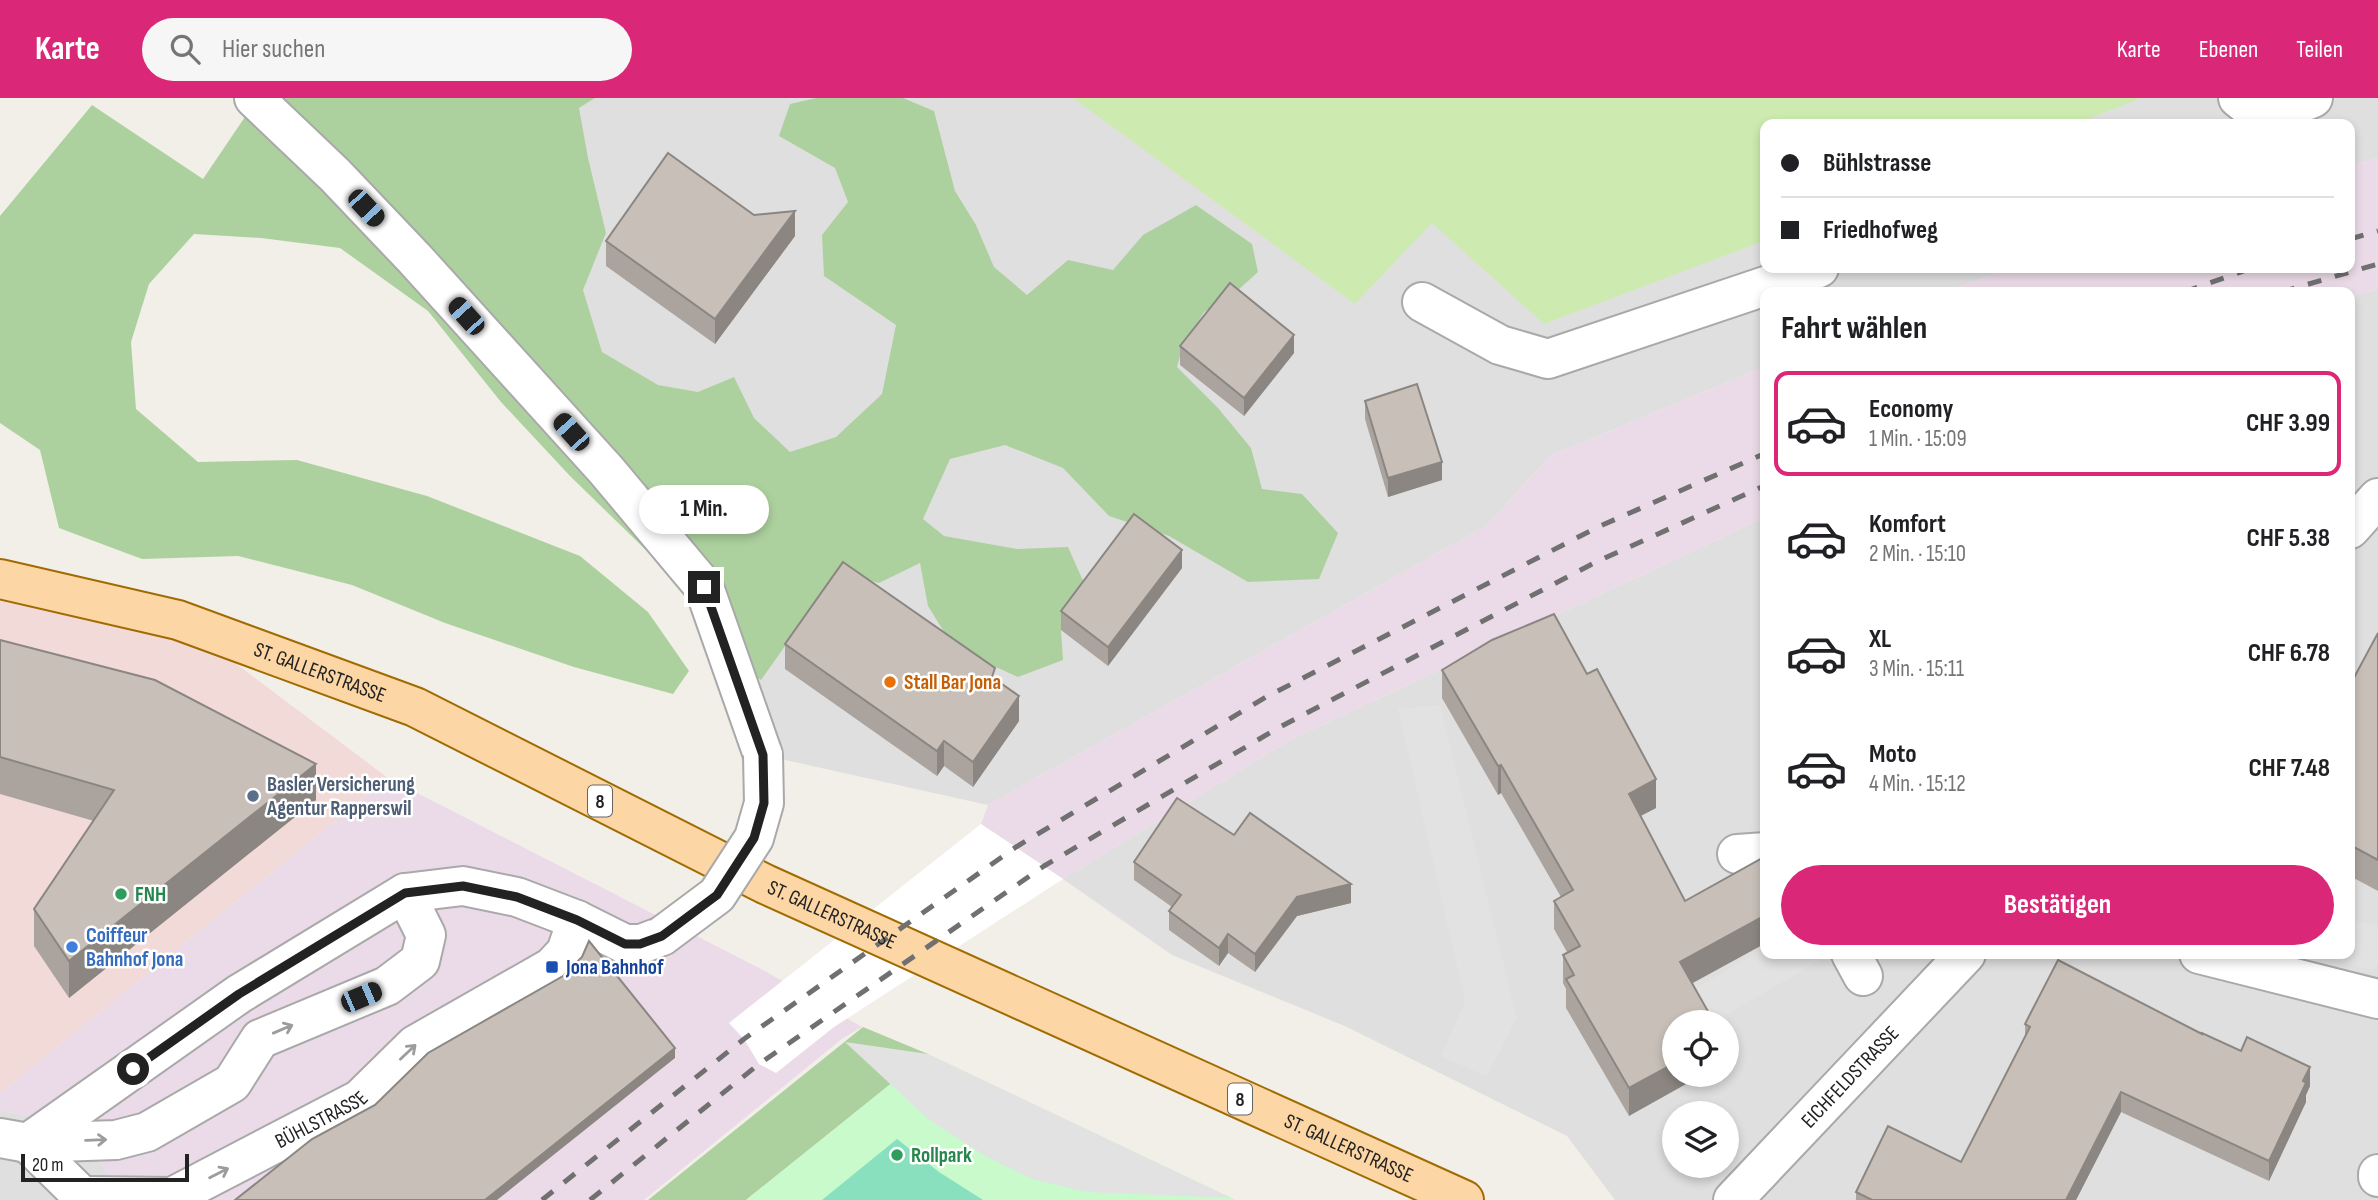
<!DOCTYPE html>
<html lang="de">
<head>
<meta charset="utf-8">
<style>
	body { margin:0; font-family:"Sofia Sans Condensed",sans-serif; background:#f6f6f6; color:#202124; height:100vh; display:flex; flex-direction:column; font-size:26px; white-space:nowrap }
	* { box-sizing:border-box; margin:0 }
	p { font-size:23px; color:#757577 }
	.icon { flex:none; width:38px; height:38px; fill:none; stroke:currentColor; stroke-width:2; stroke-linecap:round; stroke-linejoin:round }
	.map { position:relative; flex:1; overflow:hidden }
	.panel { position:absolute; left:1760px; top:189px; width:595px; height:672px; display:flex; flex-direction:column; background:#fff; border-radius:14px; box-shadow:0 4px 10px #0003 }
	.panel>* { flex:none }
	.banner { position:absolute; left:1760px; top:21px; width:595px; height:154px; border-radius:14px; box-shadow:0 4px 10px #0003; display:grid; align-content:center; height:154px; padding:0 21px; background:#fff }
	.buttons { position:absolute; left:1662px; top:912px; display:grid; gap:14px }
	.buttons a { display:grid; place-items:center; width:77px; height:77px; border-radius:50%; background:#fff; box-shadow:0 4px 10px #0003; font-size:35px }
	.scale { position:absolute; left:21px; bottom:18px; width:168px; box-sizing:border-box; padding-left:7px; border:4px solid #222; border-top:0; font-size:19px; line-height:24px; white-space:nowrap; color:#222; -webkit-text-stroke:5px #fff; paint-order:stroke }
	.end { position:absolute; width:32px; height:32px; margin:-16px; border:9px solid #222; background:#fff; box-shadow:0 0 0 4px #fff }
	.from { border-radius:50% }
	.bubble { position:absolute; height:49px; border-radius:24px; background:#fff; box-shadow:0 4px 10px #0003; font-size:23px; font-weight:700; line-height:49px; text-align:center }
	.car { position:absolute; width:21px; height:42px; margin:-21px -10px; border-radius:9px; box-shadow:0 0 5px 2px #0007; background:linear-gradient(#222 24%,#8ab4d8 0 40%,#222 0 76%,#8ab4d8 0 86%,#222 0) }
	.banner b { display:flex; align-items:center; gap:24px; height:66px; font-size:26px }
	.banner b+b { border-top:2px solid #e0e0e0 }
	.banner i { width:18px; height:18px; background:#202124 }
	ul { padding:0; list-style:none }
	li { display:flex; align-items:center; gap:21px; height:105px; margin:0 14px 10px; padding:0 7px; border:4px solid transparent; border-radius:14px }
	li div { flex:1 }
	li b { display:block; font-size:26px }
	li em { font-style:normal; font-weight:700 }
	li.selected { border-color:#db2777 }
	li>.icon { width:63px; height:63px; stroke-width:1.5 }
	h2 { padding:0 21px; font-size:32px; line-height:84px }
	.action { display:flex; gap:14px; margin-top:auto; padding:14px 21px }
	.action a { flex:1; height:80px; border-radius:42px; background:#db2777; color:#fff; font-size:28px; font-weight:700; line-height:80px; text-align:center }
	header { display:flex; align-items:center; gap:42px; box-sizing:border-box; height:98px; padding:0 35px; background:#db2777; color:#fff }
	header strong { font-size:33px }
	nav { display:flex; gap:38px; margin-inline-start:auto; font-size:24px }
	.search { width:490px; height:63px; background:#f6f6f6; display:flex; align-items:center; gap:18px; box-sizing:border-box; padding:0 24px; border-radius:38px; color:#757577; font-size:26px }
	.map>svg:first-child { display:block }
	.residential { fill:#e0dfdf; fill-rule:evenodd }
	.commercial { fill:#f2dad9 }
	.industrial { fill:#ebdbe8 }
	.grass { fill:#cdebb0 }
	.forest { fill:#add19e }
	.park { fill:#c8facc }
	.pitch { fill:#88e0be }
	.parking { fill:#e2e2e2 }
	.pier { fill:#fff }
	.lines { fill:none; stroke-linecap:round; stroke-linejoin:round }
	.minor-casing { stroke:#a9a9a9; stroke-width:42 }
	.major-casing { stroke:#a06b00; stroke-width:42 }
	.minor { stroke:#fff; stroke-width:38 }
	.major { stroke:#fcd6a4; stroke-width:38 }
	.rail { stroke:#707070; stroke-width:5; stroke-dasharray:14 14; stroke-linecap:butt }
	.minor-bridge-casing { stroke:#a9a9a9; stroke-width:42; stroke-linecap:butt }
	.minor-bridge { stroke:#fff; stroke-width:38 }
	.wall { fill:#aba49e }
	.shaded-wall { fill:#8b8681 }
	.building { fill:#c7bfb8; stroke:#8b8681; stroke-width:2 }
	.oneway { stroke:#9c9c9c }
	.route { stroke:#222; stroke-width:9 }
	.food-dot { fill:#e8710a; stroke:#fff; stroke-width:2.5 }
	.service-dot { fill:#5c6f8a; stroke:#fff; stroke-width:2.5 }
	.leisure-dot { fill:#2e9e5b; stroke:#fff; stroke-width:2.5 }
	.shop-dot { fill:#3f7fe0; stroke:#fff; stroke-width:2.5 }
	.transit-dot { fill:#1a4fb4; stroke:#fff; stroke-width:2.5 }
	.labels { text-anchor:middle; stroke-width:5; stroke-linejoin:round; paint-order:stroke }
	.shield { fill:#fff; stroke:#646464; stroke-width:2 }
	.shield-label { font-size:19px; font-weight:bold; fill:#222 }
	.street-label { font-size:21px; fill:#222; stroke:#fff }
	.food-label { font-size:21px; font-weight:bold; fill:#c56008; stroke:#fff; text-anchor:start }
	.service-label { font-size:21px; font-weight:bold; fill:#4e5e75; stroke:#fff; text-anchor:start }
	.leisure-label { font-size:21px; font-weight:bold; fill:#27864d; stroke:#fff; text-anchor:start }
	.shop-label { font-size:21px; font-weight:bold; fill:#366cbe; stroke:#fff; text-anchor:start }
	.transit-label { font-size:21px; font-weight:bold; fill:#164399; stroke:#fff; text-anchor:start }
</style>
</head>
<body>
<header>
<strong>Karte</strong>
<div class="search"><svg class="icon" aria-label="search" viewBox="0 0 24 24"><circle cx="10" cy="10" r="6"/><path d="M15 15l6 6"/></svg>Hier suchen</div>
<nav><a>Karte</a><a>Ebenen</a><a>Teilen</a></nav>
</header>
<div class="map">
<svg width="2378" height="1102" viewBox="0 0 2378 1102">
	<rect width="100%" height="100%" fill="#f2efe9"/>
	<!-- residential -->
	<g class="residential">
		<path d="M 254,0 L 2378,0 L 2378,60 L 2350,68 L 2350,26 L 1766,26 L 1766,170 L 2011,170 L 1945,194 L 1766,194 L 1766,268 L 1550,358 L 1486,428 L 988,707 L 763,657 L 704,489 Z"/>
		<path d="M 2378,191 L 2378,1102 L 1615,1102 L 1567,1038 L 1347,929 L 1172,857 L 1063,781 L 1290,642 L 1766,419 L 1766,856 L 2350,856 L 2350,199 ZM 1675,924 L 1727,924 L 1727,976 L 1675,976 ZM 1675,1015 L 1727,1015 L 1727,1068 L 1675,1068 Z"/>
		<path d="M 0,1013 L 66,1023 L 130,1102 L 0,1102 Z"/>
	</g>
	<!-- commercial -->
	<path class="commercial" d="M 0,481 L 178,522 L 388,680 L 0,995 Z"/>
	<!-- industrial -->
	<g class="industrial">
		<path d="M 2378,60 L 2378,191 L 2350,199 L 2350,194 L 1945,194 L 2011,170 L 2350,170 L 2350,68 Z"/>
		<path d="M 1766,268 L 1766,419 L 1290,642 L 1063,781 L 981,726 L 988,707 L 1486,428 L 1550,358 Z"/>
		<path d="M 388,680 L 765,873 L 862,929 L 843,940 L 644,1102 L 130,1102 L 66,1023 L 0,1013 L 0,995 Z"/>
	</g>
	<!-- grass -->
	<path class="grass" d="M 1073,0 L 2141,0 L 2075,26 L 1766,26 L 1766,142 L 1544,226 L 1432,125 L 1355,206 Z"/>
	<!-- forest -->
	<g class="forest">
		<path d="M 252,0 L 595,0 L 579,10 L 588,60 L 606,135 L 583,192 L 602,254 L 658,287 L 698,294 L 734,279 L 754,320 L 790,354 L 836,339 L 882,296 L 896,227 L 824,178 L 822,137 L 848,104 L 835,70 L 779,38 L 790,6 L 816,0 L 903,0 L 934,13 L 955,93 L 976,127 L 994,169 L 1027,197 L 1068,162 L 1113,172 L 1143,137 L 1196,107 L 1252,146 L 1258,174 L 1237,193 L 1204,214 L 1183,248 L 1177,269 L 1218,310 L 1251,350 L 1262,391 L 1302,396 L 1338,435 L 1319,481 L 1248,484 L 1169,438 L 1109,418 L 1063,370 L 1005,347 L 950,361 L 923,421 L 944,438 L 1017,451 L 1068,449 L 1084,485 L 1061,532 L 1063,562 L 1018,579 L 954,550 L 928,508 L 920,465 L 879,485 L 837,475 L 761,582 L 704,548 L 693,506 L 648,454 L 570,378 L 501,304 L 428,213 L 340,150 L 261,140 L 194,136 L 149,186 L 131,244 L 136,311 L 198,364 L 297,362 L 427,398 L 580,458 L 648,514 L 689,573 L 673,596 L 574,569 L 445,525 L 352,487 L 238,458 L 142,461 L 59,430 L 40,352 L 0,325 L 0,118 L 92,7 L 203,81 L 253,7 Z"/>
		<path d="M 863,929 L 928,956 L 746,1102 L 648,1102 Z"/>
	</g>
	<!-- park -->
	<path class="park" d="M 928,956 L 1236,1102 L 746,1102 Z"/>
	<!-- pitch -->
	<path class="pitch" d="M 897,1041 L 939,1074 L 983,1102 L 822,1102 Z"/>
	<!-- parking -->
	<g class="parking">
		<path d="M 1440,607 L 1517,920 L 1487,978 L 1441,959 L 1465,903 L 1398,611 Z"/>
		<path d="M 2350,822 L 2378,828 L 2378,865 L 2374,872 L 2309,856 L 2350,856 Z"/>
		<path d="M 1766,849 L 1766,856 L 1831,856 L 1714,924 L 1702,924 L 1686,896 Z"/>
		<path d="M 845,944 L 928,956 L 1231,1100 L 1087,1094 L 1032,1081 L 987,1059 L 928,1021 Z"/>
	</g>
	<!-- pier -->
	<path class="pier" d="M 981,726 L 1063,781 L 834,929 L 776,975 L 759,966 L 744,941 L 729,925 Z"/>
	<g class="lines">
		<defs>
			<g id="minor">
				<path d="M 254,0 L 335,77 L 414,160 L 606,372 L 704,489 L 763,657"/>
				<path d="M 2238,0 L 2263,20 L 2313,0"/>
				<path d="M 1422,204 L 1500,247 L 1548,261 L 1819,170"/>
				<path d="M 2350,431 L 2378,400"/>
				<path d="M 1737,756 L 1766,754"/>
				<path d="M 1851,856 L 1863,878"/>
				<path d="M 2199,856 L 2378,901"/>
				<path d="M 0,1040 L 28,1045 L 116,1042 L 147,1034 L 232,985 L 260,941 L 387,888 L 420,863 L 426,837 L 405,795"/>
				<path d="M 28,1045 L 239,896 L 405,795 L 463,788 L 517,799 L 577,822 L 625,846 L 641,846 L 662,838"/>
				<path d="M 28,1045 L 86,1102"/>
				<path d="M 2378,1076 L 2378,1079"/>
				<path id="s1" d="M 83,1098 L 172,1099 L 360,1001 L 415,947 L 552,869 L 566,854 L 577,822"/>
				<path id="s2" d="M 1733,1102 L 1966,856"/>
			</g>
			<g id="major">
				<path id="s3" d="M 0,481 L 178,522 L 415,609 L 765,786 L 1464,1102"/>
			</g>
		</defs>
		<!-- minor casing -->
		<use href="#minor" class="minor-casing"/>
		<!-- major casing -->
		<use href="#major" class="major-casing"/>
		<!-- minor -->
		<use href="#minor" class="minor"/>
		<!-- major -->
		<use href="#major" class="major"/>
		<!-- rail -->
		<g class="rail">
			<path d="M 2350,141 L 2378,133"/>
			<path d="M 2184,194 L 2252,170"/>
			<path d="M 2281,194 L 2378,166"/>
			<path d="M 542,1102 L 744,941 L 1016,749 L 1266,599 L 1598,429 L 1766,355"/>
			<path d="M 590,1102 L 759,966 L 1044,768 L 1278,630 L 1596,464 L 1766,387"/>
		</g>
		<defs>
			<path id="minor-bridge" d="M 662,838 L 717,797 L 754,740 L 764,705 L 763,657"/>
		</defs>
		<!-- minor-bridge casing -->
		<use href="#minor-bridge" class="minor-bridge-casing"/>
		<!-- minor-bridge -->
		<use href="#minor-bridge" class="minor-bridge"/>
	</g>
	<!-- wall -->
	<g class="wall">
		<path d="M 795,138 L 715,246 L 606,168 L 606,143 Z"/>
		<path d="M 1180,248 L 1294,255 L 1244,318 L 1180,267 Z"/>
		<path d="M 1365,303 L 1442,382 L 1388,399 L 1365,321 Z"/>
		<path d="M 1182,470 L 1108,568 L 1061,532 L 1061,513 Z"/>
		<path d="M 2378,535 L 2378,793 L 2350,778 L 2350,587 Z"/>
		<path d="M 0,542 L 316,702 L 69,900 L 34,848 L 34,811 L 94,723 L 0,696 Z"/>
		<path d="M 785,546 L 995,581 L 1019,623 L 973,689 L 944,668 L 937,678 L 785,571 Z"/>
		<path d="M 1442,572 L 1656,710 L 1640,718 L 1692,885 L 1629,1018 L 1566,910 L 1566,891 L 1563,885 L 1563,857 L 1567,854 L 1554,831 L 1554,803 L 1561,799 L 1501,695 L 1498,697 L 1442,600 Z"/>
		<path d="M 1234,737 L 1351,805 L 1297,818 L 1255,874 L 1228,855 L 1219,868 L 1169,832 L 1169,813 L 1172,809 L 1134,782 L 1134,764 Z"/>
		<path d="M 2025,926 L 2202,936 L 2310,988 L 2306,997 L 2306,1004 L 2269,1083 L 2121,1014 L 2076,1102 L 1856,1102 L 1856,1094 L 1961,1064 L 2025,939 Z"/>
	</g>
	<!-- shaded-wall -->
	<g class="shaded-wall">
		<path d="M 795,113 L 795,138 L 715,246 L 715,221 Z"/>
		<path d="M 1294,237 L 1294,255 L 1244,318 L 1244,300 Z"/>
		<path d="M 1442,364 L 1442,382 L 1388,399 L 1388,380 Z"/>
		<path d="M 1182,452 L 1182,470 L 1108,568 L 1108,549 Z"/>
		<path d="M 1019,598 L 1019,623 L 973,689 L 973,664 Z"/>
		<path d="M 944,643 L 944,668 L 937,678 L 937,653 Z"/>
		<path d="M 316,666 L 316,702 L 69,900 L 69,863 Z"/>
		<path d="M 1501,667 L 1501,695 L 1498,697 L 1498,668 Z"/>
		<path d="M 1656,681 L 1656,710 L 1629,724 L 1629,696 Z"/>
		<path d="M 1351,786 L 1351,805 L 1297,818 L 1255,874 L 1255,856 L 1297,799 Z"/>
		<path d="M 1766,817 L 1766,845 L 1680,892 L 1680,864 Z"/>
		<path d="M 1228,836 L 1228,855 L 1219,868 L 1219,850 Z"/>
		<path d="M 675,950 L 675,960 L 497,1102 L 485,1102 Z"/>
		<path d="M 1675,965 L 1675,976 L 1704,976 L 1629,1018 L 1629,990 Z"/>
		<path d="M 2310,969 L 2310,988 L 2306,997 L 2306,1004 L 2269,1083 L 2269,1063 Z"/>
		<path d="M 2121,994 L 2121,1014 L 2076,1102 L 2066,1102 Z"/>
	</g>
	<!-- building -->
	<g class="building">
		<path d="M 668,55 L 754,117 L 795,113 L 715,221 L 606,143 Z"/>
		<path d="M 1230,185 L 1294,237 L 1244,300 L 1180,248 Z"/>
		<path d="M 1417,286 L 1442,364 L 1388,380 L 1365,303 Z"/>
		<path d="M 1134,416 L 1182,452 L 1108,549 L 1061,513 Z"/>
		<path d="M 843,464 L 995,570 L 992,579 L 1019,598 L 973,664 L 944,643 L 937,653 L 785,546 Z"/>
		<path d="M 1554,516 L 1587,576 L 1597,571 L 1656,681 L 1629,696 L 1685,803 L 1766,758 L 1766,817 L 1680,864 L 1714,924 L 1675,924 L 1675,965 L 1629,990 L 1566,881 L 1574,877 L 1563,857 L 1580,848 L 1554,803 L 1573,792 L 1501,667 L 1498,668 L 1442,572 L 1492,542 Z"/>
		<path d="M 2378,535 L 2378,762 L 2350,747 L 2350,587 Z"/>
		<path d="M 0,542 L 155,582 L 316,666 L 69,863 L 34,811 L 114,692 L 0,659 Z"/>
		<path d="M 1177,700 L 1234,737 L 1250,715 L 1351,786 L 1297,799 L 1255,856 L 1228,836 L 1219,850 L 1169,813 L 1181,797 L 1134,764 Z"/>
		<path d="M 589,843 L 675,950 L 485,1102 L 235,1102 L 312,1041 L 375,1007 L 428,955 L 563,878 L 582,859 Z"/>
		<path d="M 2058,862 L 2202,936 L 2202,935 L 2241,953 L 2247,939 L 2310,969 L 2303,983 L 2306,985 L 2269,1063 L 2121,994 L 2066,1102 L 1872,1102 L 1856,1094 L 1888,1028 L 1961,1064 L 2030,929 L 2025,926 Z"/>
	</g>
	<!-- one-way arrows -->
	<defs><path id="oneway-shaft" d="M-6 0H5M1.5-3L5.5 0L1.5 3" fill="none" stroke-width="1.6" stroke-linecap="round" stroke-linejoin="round" transform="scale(1.75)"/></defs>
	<g class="oneway">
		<use href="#oneway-shaft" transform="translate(283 931) rotate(-23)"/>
		<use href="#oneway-shaft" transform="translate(408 954) rotate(-43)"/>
		<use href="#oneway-shaft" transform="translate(96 1042) rotate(-2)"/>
		<use href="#oneway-shaft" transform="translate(219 1075) rotate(-27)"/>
	</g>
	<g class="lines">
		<!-- route -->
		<path class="route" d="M 133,971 L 239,896 L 405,795 L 463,788 L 517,799 L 577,822 L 625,846 L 640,846 L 662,838 L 717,797 L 754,740 L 764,705 L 763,657 L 704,489"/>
	</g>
	<!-- markers -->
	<circle class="food-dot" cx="890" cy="584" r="7"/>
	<circle class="service-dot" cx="253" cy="698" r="7"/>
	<g class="leisure-dot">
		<circle cx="121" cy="796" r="7"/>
		<circle cx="897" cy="1057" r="7"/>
	</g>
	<circle class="shop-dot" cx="72" cy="849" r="7"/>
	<rect class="transit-dot" x="545" y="862" width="14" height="14" rx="3.5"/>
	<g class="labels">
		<!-- shield labels -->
		<g class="shield">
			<rect x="588" y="687.5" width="24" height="31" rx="5"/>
			<rect x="1228" y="985.5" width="24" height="31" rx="5"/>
		</g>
		<g class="shield-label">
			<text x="600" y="710">8</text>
			<text x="1240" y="1008">8</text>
		</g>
		<!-- street labels -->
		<g class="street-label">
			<text dy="7" stroke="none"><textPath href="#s3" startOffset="334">ST. GALLERSTRASSE</textPath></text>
			<text dy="7" stroke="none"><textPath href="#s3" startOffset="901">ST. GALLERSTRASSE</textPath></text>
			<text dy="7" stroke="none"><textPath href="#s2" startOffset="170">EICHFELDSTRASSE</textPath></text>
			<text dy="7" stroke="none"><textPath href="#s1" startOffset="257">BÜHLSTRASSE</textPath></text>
			<text dy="7" stroke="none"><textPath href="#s3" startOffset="1468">ST. GALLERSTRASSE</textPath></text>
		</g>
		<!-- food labels -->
		<g class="food-label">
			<text x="904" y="591">Stall Bar Jona</text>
		</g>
		<!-- service labels -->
		<g class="service-label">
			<text x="267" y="693">Basler Versicherung<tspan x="267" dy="24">Agentur Rapperswil</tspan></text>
		</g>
		<!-- leisure labels -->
		<g class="leisure-label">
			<text x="135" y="803">FNH</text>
			<text x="911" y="1064">Rollpark</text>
		</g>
		<!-- shop labels -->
		<g class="shop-label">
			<text x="86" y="844">Coiffeur<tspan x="86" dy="24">Bahnhof Jona</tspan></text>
		</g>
		<!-- transit labels -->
		<g class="transit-label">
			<text x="566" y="876">Jona Bahnhof</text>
		</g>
	</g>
</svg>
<div class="buttons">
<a><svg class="icon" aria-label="locate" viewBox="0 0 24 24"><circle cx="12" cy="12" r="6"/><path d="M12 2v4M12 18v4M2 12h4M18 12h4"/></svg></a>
<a><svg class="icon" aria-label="layers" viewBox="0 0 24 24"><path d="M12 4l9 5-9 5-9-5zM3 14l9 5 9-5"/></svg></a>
</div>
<div class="scale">20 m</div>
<i class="end from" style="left:133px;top:971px"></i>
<i class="end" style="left:704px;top:489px"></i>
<div class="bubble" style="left:639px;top:387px;width:130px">1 Min.</div>
<i class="car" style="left:366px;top:110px;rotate:137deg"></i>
<i class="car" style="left:466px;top:218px;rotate:318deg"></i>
<i class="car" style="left:571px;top:334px;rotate:318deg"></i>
<i class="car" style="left:361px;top:899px;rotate:67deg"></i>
<div class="banner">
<b><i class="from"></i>Bühlstrasse</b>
<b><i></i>Friedhofweg</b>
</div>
<section class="panel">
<h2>Fahrt wählen</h2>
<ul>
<li class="selected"><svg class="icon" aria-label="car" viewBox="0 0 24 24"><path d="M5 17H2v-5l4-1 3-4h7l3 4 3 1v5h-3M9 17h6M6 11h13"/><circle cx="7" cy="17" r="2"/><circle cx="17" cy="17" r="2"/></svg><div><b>Economy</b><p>1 Min. · 15:09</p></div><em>CHF 3.99</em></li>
<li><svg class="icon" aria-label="car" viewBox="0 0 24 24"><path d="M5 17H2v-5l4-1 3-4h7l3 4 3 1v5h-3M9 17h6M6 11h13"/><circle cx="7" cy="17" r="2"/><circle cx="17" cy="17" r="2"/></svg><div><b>Komfort</b><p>2 Min. · 15:10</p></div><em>CHF 5.38</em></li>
<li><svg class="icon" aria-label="car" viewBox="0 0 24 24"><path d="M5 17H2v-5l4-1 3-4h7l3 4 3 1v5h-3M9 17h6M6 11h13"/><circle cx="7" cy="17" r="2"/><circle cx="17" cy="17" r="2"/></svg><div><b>XL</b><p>3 Min. · 15:11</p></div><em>CHF 6.78</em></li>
<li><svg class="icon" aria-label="car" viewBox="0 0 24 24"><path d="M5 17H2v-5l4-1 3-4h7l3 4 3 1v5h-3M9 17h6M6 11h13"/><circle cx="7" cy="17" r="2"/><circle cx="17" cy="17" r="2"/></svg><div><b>Moto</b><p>4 Min. · 15:12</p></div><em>CHF 7.48</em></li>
</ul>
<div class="action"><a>Bestätigen</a></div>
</section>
</div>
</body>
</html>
